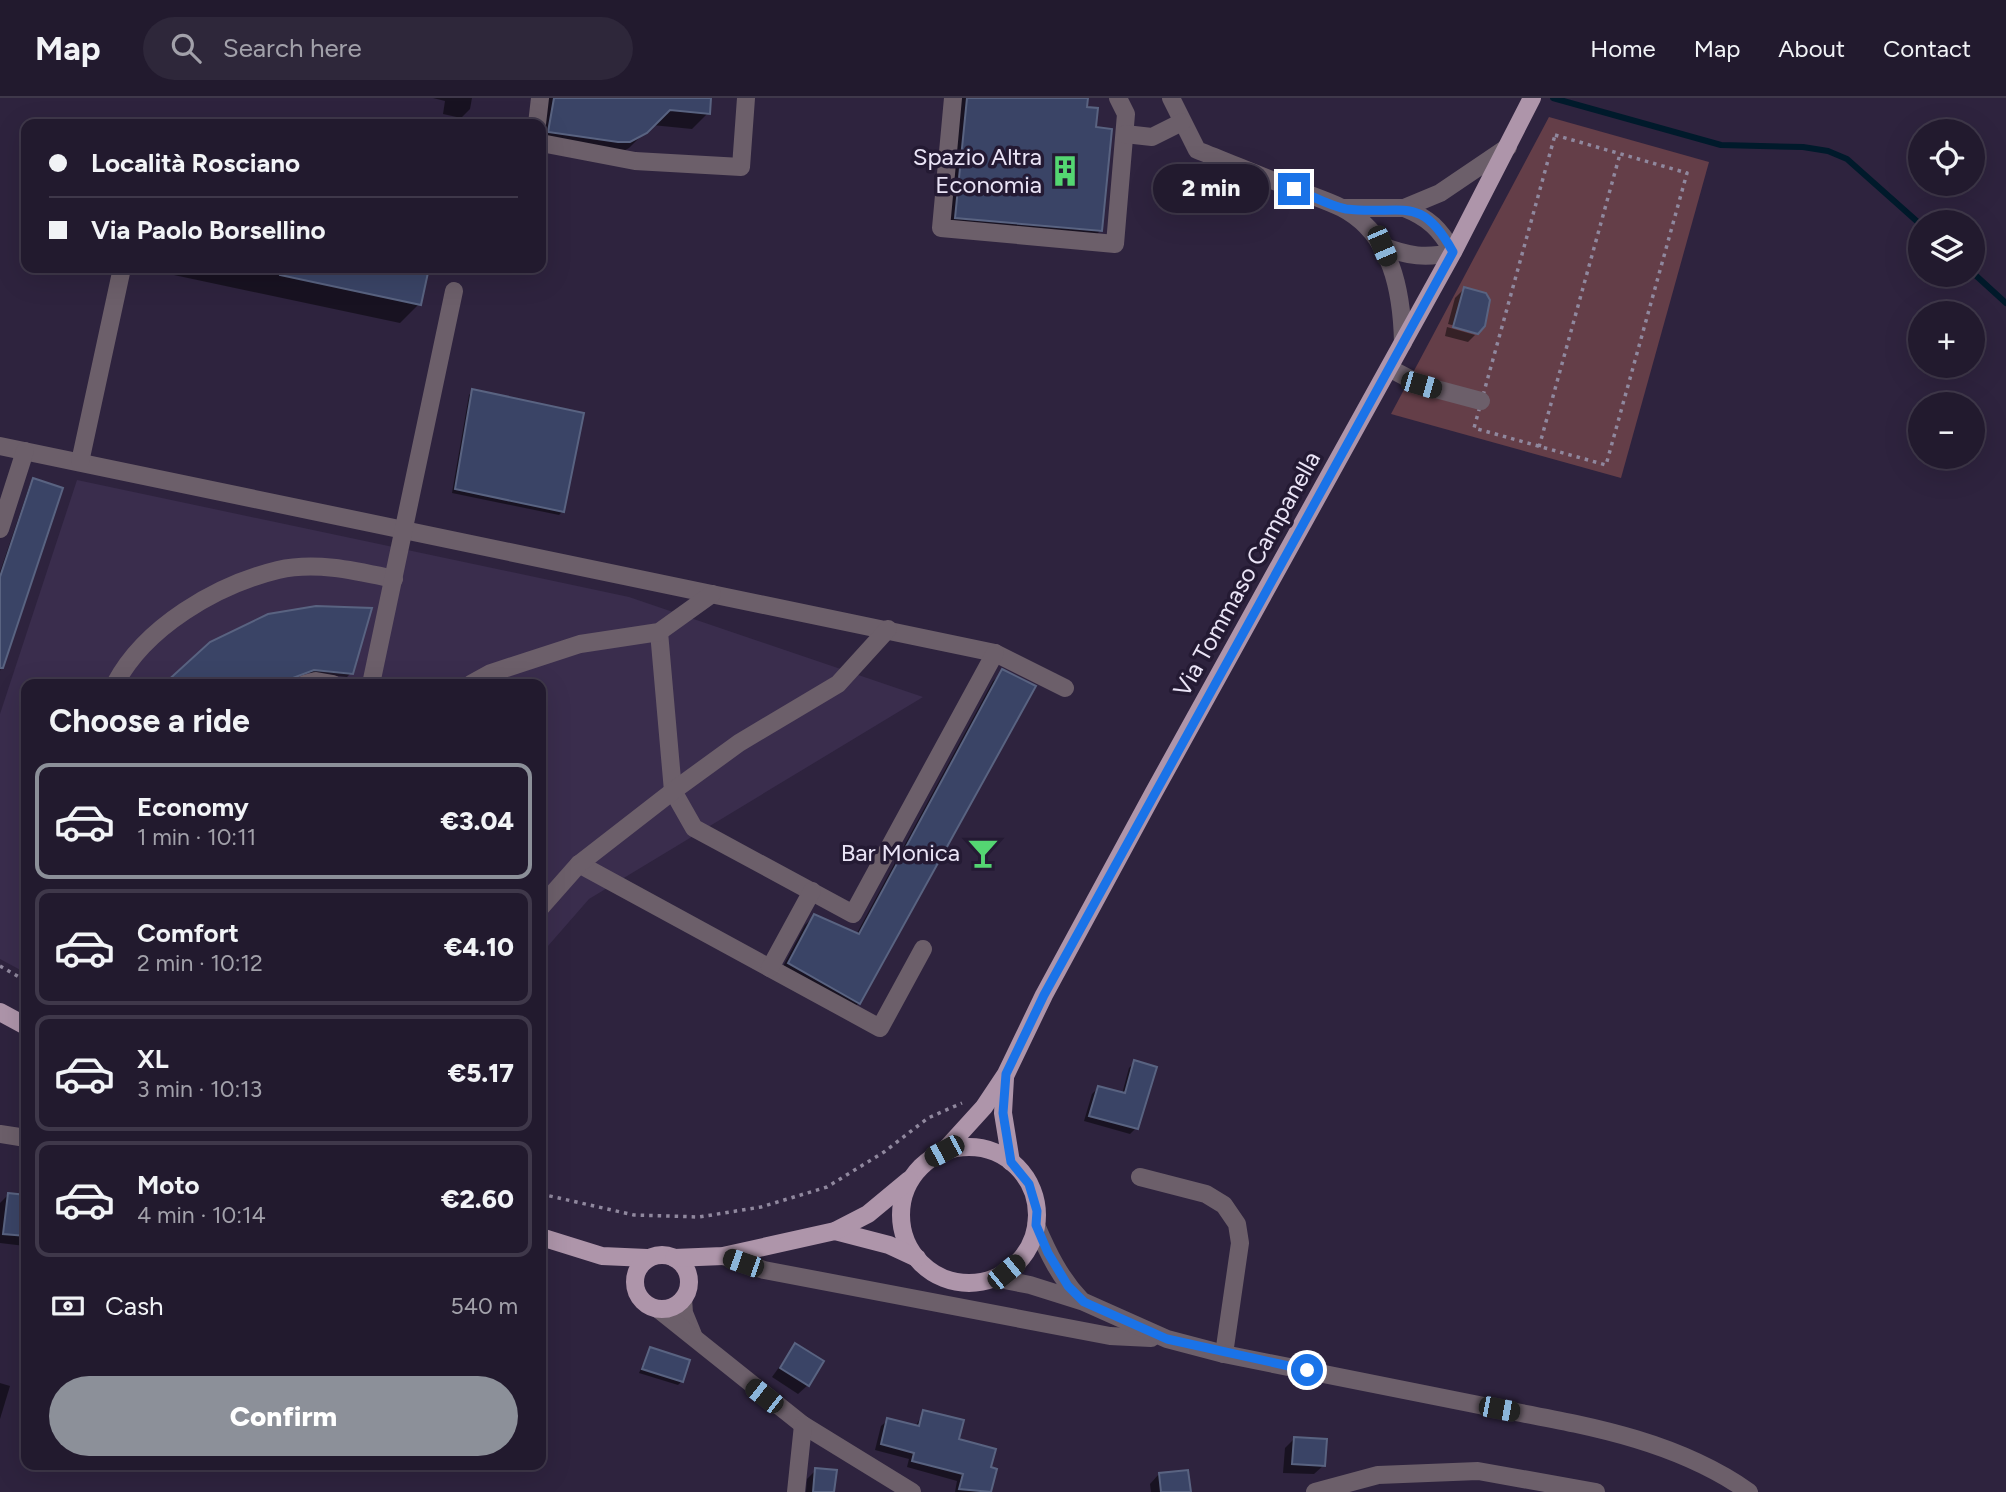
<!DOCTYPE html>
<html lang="en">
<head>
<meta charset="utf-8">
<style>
	body { margin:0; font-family:Figtree,sans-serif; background:#2e273a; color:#f1f3f6; height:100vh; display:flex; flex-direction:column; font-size:26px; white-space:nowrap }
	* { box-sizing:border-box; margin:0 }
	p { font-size:23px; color:#a2a1aa }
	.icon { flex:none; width:38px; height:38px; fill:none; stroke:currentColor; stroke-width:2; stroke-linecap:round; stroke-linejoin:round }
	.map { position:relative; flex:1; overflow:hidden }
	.sheet { position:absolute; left:21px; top:581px; width:525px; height:791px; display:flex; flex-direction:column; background:#221a2e; border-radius:14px; box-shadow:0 7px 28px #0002,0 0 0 2px #3f384a }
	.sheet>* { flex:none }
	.top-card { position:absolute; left:21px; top:21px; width:525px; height:154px; border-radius:14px; box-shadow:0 7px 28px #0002,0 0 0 2px #3f384a; display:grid; align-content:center; height:154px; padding:0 28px; background:#221a2e }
	.fabs { position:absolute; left:1908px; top:21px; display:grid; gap:14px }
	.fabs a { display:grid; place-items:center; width:77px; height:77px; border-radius:50%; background:#221a2e; box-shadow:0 7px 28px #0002,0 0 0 2px #3f384a; font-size:35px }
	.end { position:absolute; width:32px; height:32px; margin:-16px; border:9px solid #1a73e8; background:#fff; box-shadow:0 0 0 4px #fff }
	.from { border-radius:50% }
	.bubble { position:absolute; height:49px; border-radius:24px; background:#221a2e; box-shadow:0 7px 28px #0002,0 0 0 2px #3f384a; font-size:23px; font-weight:800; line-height:49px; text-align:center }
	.car { position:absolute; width:21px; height:42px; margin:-21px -10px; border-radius:9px; box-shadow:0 0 5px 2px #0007; background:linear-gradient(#222 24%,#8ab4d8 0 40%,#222 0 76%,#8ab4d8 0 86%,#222 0) }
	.top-card b { display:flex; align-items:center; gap:24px; height:66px; font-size:26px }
	.top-card b+b { border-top:2px solid #3f384a }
	.top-card i { width:18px; height:18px; background:#f1f3f6 }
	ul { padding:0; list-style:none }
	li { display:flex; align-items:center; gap:21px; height:116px; margin:0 14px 10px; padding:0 14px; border:4px solid #3f384a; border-radius:14px }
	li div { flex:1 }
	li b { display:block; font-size:26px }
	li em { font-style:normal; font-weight:800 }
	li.current { border-color:#8c9099 }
	li>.icon { width:63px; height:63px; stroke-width:1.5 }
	h2 { padding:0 28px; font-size:32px; line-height:84px }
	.pay { display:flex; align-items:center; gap:18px; height:77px; padding:0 28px; font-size:26px }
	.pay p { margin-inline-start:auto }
	.cta { display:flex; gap:14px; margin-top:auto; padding:14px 28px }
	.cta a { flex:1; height:80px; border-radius:42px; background:#8c9099; color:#fff; font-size:28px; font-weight:800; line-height:80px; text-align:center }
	header { display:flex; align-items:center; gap:42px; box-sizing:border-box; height:98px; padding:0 35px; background:#221a2e; border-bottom:2px solid #3f384a }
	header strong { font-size:33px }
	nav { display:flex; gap:38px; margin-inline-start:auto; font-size:24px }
	.search { width:490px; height:63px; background:#2e273a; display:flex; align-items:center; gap:18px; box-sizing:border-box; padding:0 24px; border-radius:38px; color:#a2a1aa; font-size:26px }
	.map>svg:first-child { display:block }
	.built { fill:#3a2d4d }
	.green { fill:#643e48 }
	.shadow { fill:#0007 }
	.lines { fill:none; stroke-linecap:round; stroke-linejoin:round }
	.stream { stroke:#001a2b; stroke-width:6 }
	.building { fill:#3a4466; stroke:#596381; stroke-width:2 }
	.path { stroke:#90889e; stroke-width:3.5; stroke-dasharray:3.5 5; stroke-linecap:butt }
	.minor { stroke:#6c5f6a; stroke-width:18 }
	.major { stroke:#ae95aa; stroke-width:18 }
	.route { stroke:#1a73e8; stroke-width:9 }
	.labels { text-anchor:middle; stroke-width:7; stroke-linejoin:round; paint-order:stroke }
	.poi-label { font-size:24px; fill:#eae4f6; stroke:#241a33; text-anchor:end }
	.street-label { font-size:24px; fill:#eae4f6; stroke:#241a33 }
</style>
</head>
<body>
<header>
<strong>Map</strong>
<div class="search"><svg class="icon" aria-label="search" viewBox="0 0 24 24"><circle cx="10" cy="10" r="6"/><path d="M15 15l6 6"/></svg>Search here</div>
<nav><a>Home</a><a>Map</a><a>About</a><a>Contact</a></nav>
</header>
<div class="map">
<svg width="2006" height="1394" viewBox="0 0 2006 1394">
	<rect width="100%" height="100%" fill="#2e233e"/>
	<!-- built -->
	<path class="built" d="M 77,382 L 629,499 L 923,599 L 589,801 L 541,856 L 541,586 L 26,586 L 26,875 L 0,861 L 0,616 Z"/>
	<!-- green -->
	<path class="green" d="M 1549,19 L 1709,64 L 1621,380 L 1391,316 Z"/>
	<!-- shadow -->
	<g class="shadow">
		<path d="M 433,0 L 472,0 L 470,11 L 461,20 L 443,16 L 445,3 Z"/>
		<path d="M 538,0 L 710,0 L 708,15 L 692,31 L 652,27 L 629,50 L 612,59 L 541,50 Z"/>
		<path d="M 961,0 L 1086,0 L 1085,10 L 1094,30 L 1100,133 L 1092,141 L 948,127 Z"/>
		<path d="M 141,170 L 427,170 L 419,206 L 400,225 Z"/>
		<path d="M 1464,191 L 1477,234 L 1448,226 L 1455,200 Z"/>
		<path d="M 1447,229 L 1475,237 L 1468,244 L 1445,238 Z"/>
		<path d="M 473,293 L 563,413 L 559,417 L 452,395 L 469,297 Z"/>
		<path d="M 34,382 L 61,391 L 0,573 L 0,474 L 30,386 Z"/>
		<path d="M 211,546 L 351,575 L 347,579 L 308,575 L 278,586 L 167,586 Z"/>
		<path d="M 1003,574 L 859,905 L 849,914 L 780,874 L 805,827 L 814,818 L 856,837 L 993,583 Z"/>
		<path d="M 1135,964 L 1136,1030 L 1130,1036 L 1084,1023 L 1092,996 L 1098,990 L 1122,996 L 1129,970 Z"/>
		<path d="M 8,1097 L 26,1099 L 25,1148 L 0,1145 L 0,1105 Z"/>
		<path d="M 795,1247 L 808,1287 L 798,1296 L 772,1279 Z"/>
		<path d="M 650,1251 L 682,1283 L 678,1287 L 639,1275 Z"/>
		<path d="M 0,1285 L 10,1288 L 0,1321 Z"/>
		<path d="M 924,1314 L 989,1370 L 995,1372 L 989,1394 L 955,1394 L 957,1383 L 907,1369 L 909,1361 L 875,1352 L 881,1328 L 888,1322 L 915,1329 Z"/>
		<path d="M 1294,1341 L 1324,1367 L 1314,1376 L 1283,1375 L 1285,1350 Z"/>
		<path d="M 816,1372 L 833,1394 L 806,1394 L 807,1381 Z"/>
		<path d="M 1159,1376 L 1189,1394 L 1151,1394 L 1150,1386 Z"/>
	</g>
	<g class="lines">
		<!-- stream -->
		<g class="stream">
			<path d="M 1553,0 L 1721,47 L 1803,49 L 1828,53 L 1847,61 L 1920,126"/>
			<path d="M 1972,174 L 2006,205"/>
		</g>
	</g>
	<!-- building -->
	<g class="building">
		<path d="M 554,0 L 711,0 L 710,16 L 670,12 L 647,35 L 630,44 L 618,44 L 548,34 Z"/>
		<path d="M 967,0 L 1088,0 L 1087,9 L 1098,10 L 1096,29 L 1112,31 L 1102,133 L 955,120 Z"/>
		<path d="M 281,170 L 429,170 L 421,207 L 280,177 Z"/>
		<path d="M 1464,189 L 1486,195 L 1490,202 L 1485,228 L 1478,236 L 1453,229 Z"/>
		<path d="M 472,291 L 584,315 L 564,414 L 455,391 Z"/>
		<path d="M 33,380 L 63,390 L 3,570 L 0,570 L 0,479 Z"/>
		<path d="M 316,508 L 372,510 L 353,576 L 314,572 L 277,586 L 164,586 L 210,544 L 268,516 Z"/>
		<path d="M 1002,571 L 1036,588 L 860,906 L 788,865 L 814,816 L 859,836 Z"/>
		<path d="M 1134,962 L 1157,969 L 1138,1031 L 1089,1018 L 1098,988 L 1125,995 Z"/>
		<path d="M 8,1095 L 26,1097 L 26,1138 L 3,1136 Z"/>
		<path d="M 795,1245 L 824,1263 L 809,1288 L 780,1270 Z"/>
		<path d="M 650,1249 L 690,1262 L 683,1284 L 642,1271 Z"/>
		<path d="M 923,1312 L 964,1322 L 959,1341 L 996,1351 L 991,1369 L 997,1371 L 991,1394 L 959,1391 L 963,1376 L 912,1363 L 914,1355 L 881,1346 L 887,1320 L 919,1328 Z"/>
		<path d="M 1294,1339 L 1327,1341 L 1325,1368 L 1292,1366 Z"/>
		<path d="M 815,1370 L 837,1372 L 834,1394 L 813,1394 Z"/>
		<path d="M 1188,1372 L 1191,1394 L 1161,1394 L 1159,1375 Z"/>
	</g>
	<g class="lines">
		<!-- path -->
		<g class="path">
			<path d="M 1555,37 L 1687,75 L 1606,367 L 1474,330 Z"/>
			<path d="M 1539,349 L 1620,56"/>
			<path d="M 0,868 L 26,883"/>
			<path d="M 541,1096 L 634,1117 L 699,1119 L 761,1109 L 827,1089 L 884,1054 L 928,1020 L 962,1005"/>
		</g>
		<!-- minor -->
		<g class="minor">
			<path d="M 953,0 L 941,130 L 1115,146 L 1126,16 L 1118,0"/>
			<path d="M 1171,0 L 1197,52 C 1230,65 1263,79 1297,92 C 1312,98 1328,103 1342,110 C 1392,136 1402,194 1403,245"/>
			<path d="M 537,26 L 540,0"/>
			<path d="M 1125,36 L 1152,39 L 1182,24"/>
			<path d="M 541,45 L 635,63 L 741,69 L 746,0"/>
			<path d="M 1343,110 L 1404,110 L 1440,95 L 1508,49"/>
			<path d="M 1382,148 C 1408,158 1426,161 1453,154 C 1440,131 1429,120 1404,110"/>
			<path d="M 1389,270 L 1421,287 L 1481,303"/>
			<path d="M 0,348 L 995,555 L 1065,590"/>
			<path d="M 80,364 L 122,170"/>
			<path d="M 0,431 L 25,353"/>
			<path d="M 659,534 L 673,693 L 694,730 L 853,816 L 995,555"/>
			<path d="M 115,586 C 145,529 216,487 278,472 C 316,463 357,473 394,481"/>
			<path d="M 305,586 L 316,583 L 333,586"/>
			<path d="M 371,586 L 454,193"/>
			<path d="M 471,586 L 491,575 L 580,546 L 659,534 L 712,496"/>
			<path d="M 579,766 L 880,930 L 923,851"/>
			<path d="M 541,809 L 579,766 L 673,693 L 739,645 L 838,586 L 888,531"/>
			<path d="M 770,870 L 812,793"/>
			<path d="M 0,1036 L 26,1040"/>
			<path d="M 1140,1079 L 1206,1096 L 1224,1107 L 1237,1126 L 1240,1145 L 1224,1256"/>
			<path d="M 1036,1127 C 1048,1155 1060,1180 1081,1202"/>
			<path d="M 723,1158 L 764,1172 L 1110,1238 L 1151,1240"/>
			<path d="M 994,1180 L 1030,1187 L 1084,1204 L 1167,1241 L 1224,1256 C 1308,1272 1391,1289 1474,1306 C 1569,1325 1668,1337 1749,1394"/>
			<path d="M 683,1201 L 684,1215 L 693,1237"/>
			<path d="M 658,1211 L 803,1327 L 912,1394"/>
			<path d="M 796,1394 L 803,1327"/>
			<path d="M 1315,1394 L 1378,1377 L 1478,1373 L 1596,1394"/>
		</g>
		<!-- major -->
		<g class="major">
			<path d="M 0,914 L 26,928"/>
			<path d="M 1005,980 L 1003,1015 L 1011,1064"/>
			<circle cx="969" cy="1117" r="68"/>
			<path d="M 944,1053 L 984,1009 L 1006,976 L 1044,897 L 1154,694 L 1453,154 L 1532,0"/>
			<path d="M 835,1133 L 889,1147 L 917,1160"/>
			<path d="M 541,1139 L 602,1158 L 647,1160"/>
			<circle cx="662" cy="1184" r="27"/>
			<path d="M 674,1160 L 723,1158 L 835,1133 L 868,1116 L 909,1082"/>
		</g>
	</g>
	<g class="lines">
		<!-- route -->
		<path class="route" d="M 1294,91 C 1311,97 1329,108 1346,111 C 1401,118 1420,94 1453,154 L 1044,897 L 1006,976 L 1003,1015 L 1011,1064 L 1029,1086 L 1037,1113 L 1036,1127 L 1048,1155 L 1068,1188 L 1084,1204 L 1167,1241 L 1307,1272"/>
	</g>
	<!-- icons -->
	<defs>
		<symbol id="building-bare" viewBox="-9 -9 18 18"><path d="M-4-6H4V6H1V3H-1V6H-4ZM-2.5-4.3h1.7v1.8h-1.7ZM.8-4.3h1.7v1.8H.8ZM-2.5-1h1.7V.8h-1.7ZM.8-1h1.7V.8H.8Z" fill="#54d672" stroke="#241a33" stroke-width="2.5" paint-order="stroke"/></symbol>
		<symbol id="bar-bare" viewBox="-9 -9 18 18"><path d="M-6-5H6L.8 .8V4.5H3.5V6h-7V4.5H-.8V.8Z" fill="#54d672" stroke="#241a33" stroke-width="2.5" paint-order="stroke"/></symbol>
	</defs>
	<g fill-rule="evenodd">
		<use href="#building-bare" x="1043" y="51" width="44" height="44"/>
		<use href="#bar-bare" x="961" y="733" width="44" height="44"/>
	</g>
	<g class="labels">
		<!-- poi labels -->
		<g class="poi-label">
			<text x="1042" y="67">Spazio Altra<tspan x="1042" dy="28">Economia</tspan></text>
			<text x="960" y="763">Bar Monica</text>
		</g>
		<!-- street labels -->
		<g class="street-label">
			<text transform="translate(1247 476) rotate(-61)" y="8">Via Tommaso Campanella</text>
		</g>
	</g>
</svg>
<div class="fabs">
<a><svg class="icon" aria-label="locate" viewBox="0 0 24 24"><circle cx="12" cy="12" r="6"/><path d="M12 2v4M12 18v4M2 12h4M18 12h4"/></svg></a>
<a><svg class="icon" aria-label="layers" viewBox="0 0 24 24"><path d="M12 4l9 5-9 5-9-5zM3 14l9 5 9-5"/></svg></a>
<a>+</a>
<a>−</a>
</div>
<i class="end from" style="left:1307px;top:1272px"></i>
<i class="end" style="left:1294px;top:91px"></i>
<div class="bubble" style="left:1153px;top:66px;width:116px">2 min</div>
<i class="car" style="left:1382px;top:148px;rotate:157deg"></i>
<i class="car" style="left:1421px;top:287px;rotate:106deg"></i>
<i class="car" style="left:944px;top:1053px;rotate:242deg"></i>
<i class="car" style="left:743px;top:1165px;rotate:289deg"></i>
<i class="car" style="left:1006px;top:1174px;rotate:51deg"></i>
<i class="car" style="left:764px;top:1298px;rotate:308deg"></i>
<i class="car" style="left:1499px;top:1311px;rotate:101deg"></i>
<div class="top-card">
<b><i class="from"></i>Località Rosciano</b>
<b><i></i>Via Paolo Borsellino</b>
</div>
<section class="sheet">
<h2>Choose a ride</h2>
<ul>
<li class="current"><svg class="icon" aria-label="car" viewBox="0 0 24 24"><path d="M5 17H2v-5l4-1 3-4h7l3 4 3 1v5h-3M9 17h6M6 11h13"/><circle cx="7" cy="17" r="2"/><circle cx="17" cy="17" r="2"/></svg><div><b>Economy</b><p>1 min · 10:11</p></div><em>€3.04</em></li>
<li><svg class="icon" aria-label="car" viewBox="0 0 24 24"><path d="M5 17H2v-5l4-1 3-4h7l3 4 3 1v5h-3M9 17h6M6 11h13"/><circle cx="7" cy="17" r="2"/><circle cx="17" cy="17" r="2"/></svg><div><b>Comfort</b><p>2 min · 10:12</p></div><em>€4.10</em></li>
<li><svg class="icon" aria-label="car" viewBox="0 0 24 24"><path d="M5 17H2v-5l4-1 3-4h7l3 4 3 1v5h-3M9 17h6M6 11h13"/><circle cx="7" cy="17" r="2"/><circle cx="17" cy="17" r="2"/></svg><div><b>XL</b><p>3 min · 10:13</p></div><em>€5.17</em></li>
<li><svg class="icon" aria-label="car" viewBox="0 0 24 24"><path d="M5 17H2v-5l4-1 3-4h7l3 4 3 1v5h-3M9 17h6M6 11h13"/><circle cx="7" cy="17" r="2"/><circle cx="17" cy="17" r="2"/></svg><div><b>Moto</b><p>4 min · 10:14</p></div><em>€2.60</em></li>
</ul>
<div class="pay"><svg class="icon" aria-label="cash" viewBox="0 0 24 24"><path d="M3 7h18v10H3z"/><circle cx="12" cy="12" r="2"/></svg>Cash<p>540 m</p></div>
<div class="cta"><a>Confirm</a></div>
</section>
</div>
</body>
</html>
